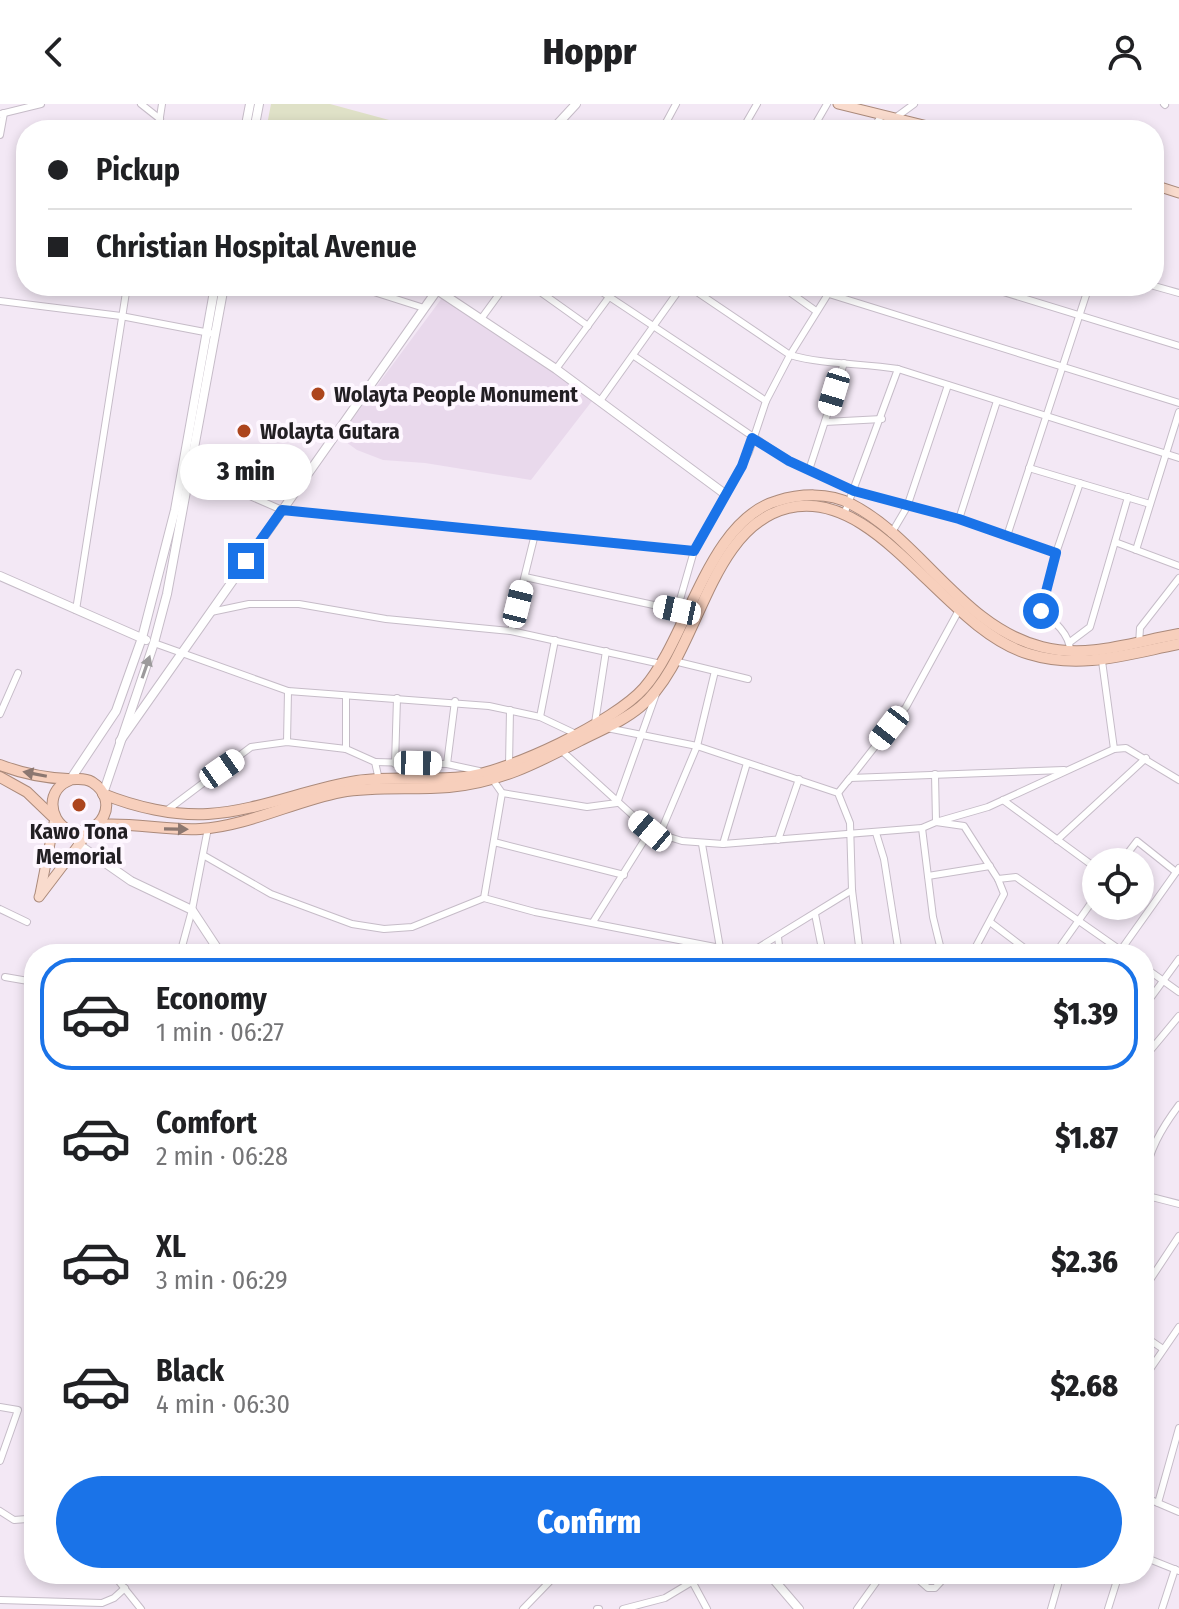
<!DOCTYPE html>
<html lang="en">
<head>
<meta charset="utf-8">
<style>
	body { margin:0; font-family:"Fira Sans Condensed",sans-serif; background:#f6f6f6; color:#202124; height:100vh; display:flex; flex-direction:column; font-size:30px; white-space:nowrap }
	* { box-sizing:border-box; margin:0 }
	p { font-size:26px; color:#757577 }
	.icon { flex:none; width:44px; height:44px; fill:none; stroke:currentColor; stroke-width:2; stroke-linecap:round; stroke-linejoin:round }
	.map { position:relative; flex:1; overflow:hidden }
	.panel { position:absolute; left:24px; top:840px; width:1130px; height:640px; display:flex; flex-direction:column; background:#fff; border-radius:32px; box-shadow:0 4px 12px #0003 }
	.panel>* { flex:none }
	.hud { position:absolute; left:16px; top:16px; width:1148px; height:176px; border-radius:32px; box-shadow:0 4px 12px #0003; display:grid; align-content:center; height:176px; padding:0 32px; background:#fff }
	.controls { position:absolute; left:1082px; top:744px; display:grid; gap:16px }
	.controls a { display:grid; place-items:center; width:72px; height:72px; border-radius:50%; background:#fff; box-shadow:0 4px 12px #0003; font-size:40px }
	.end { position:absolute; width:36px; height:36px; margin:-18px; border:10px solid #1a73e8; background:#fff; box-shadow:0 0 0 4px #fff }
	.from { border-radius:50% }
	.bubble { position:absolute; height:56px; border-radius:28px; background:#fff; box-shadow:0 4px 12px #0003; font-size:26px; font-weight:800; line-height:56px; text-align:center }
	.car { position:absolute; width:24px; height:48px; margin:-24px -12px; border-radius:10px; box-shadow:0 0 6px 2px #0007; background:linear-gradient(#fff 24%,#345 0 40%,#fff 0 76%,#345 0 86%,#fff 0) }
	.hud b { display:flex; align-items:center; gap:28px; height:76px; font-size:30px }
	.hud b+b { border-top:2px solid #e0e0e0 }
	.hud i { width:20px; height:20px; background:#202124 }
	ul { padding:14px 0 0; list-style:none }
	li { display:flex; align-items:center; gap:24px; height:112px; margin:0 16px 12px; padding:0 16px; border:4px solid transparent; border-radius:32px }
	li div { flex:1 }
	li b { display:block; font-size:30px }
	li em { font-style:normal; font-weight:800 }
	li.selected { border-color:#1a73e8 }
	li>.icon { width:72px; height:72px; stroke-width:1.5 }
	.action { display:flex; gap:16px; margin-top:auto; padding:16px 32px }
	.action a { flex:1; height:92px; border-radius:48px; background:#1a73e8; color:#fff; font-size:32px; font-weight:800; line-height:92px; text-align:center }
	header { display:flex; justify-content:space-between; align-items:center; height:104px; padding:0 32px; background:#fff; font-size:36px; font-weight:800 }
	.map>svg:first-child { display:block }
	.built { fill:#e9d9ec }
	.green { fill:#dfe1c7 }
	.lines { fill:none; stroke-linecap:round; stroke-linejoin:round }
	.minor-casing { stroke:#c6bcc8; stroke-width:8 }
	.secondary-casing { stroke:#c6bcc8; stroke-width:10 }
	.primary-casing { stroke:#ab8a7b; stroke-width:11 }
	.trunk-casing { stroke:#ab8a7b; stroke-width:12 }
	.minor { stroke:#fff; stroke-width:6 }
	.secondary { stroke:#fff; stroke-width:8 }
	.primary { stroke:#f9dbcd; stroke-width:9 }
	.trunk { stroke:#f7cfbc; stroke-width:10 }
	.oneway { fill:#9c9a9c }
	.oneway2 { fill:#8c7770 }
	.route { stroke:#1a73e8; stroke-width:10 }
	.poi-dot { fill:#ac451d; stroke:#fef7ff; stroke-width:3 }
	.labels { text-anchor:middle; stroke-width:8; stroke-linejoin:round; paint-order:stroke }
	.poi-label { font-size:22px; font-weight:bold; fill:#221f23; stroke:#fef7ff; text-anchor:start }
</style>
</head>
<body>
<header><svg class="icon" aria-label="back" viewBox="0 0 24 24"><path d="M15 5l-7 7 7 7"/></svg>Hoppr<svg class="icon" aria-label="person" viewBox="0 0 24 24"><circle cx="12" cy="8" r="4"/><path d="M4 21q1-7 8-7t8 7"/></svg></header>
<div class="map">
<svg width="1179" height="1505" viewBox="0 0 1179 1505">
	<rect width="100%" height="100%" fill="#f3e8f5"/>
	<!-- built -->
	<path class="built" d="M 442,194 L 543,260 L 592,297 L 531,376 L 425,359 L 383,356 L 357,346 L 339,333 Z"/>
	<!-- green -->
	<path class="green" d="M 271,0 L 330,0 L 426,26 L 266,26 Z"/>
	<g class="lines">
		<defs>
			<g id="minor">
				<path d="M 141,0 L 160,15"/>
				<path d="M 1164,0 L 1165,1"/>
				<path d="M 0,10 L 41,0"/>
				<path d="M 895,14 L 914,0"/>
				<path d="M 158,26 L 162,0"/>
				<path d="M 662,26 L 676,0"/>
				<path d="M 742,26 L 757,0"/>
				<path d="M 812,26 L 827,0"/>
				<path d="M 872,26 L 882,11"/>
				<path d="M 0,31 L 4,9"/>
				<path d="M 355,182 L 424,204"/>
				<path d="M 532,182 L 588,222"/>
				<path d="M 593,182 L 766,297"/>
				<path d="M 688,182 L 790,251 C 825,261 862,259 898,265 L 1179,354"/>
				<path d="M 781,182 L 816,207"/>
				<path d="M 984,182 L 1179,242"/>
				<path d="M 1154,182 L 1179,189"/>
				<path d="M 829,190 L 1179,299"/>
				<path d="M 0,197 L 121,212 L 215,230"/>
				<path d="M 481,215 L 505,182"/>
				<path d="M 634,252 L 789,357 L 854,387 L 959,415 L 1056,449 L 1041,507 C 1054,517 1070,530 1070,547"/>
				<path d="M 556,265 L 609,193"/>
				<path d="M 600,297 L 682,182"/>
				<path d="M 825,318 L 882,315"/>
				<path d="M 1029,364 L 1150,400"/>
				<path d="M 188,365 L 282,406 L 694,447"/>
				<path d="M 809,366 L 844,259"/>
				<path d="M 845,408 L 898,265"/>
				<path d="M 959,415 L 997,297"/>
				<path d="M 891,430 L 907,403 L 948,281"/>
				<path d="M 1007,432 L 1089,182"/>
				<path d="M 1115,438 L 1179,462"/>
				<path d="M 1136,446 L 1179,308"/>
				<path d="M 1056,449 L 1080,379"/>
				<path d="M 525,473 L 681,507"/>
				<path d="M 76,506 L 127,182"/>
				<path d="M 677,506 L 694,447 L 749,348 L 766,297 L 790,251 L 833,182"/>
				<path d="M 211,508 L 249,500 L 299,500 L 386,515 L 511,527 L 661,560"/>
				<path d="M 511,527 L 535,430"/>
				<path d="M 1070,538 L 1090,523 L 1128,393"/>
				<path d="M 154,539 L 288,587 L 489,602 L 540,613 L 576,630"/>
				<path d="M 1139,540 L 1140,524 L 1179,474"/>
				<path d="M 674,557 L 748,575"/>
				<path d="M 1102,557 L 1114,645"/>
				<path d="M 346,592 L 346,645"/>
				<path d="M 0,610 L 18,569"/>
				<path d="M 540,613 L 555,536"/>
				<path d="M 595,619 L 606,547"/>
				<path d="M 607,624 L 697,642 L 838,689 L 850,719 L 852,786 L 860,850"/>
				<path d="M 287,638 L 288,587"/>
				<path d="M 562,647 L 650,727 L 682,737 L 723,740 L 922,724 L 936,718 L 964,722 L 998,775 L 1004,790 L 972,850"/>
				<path d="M 375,658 L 447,660 L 479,667"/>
				<path d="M 395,660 L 397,594"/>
				<path d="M 447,660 L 455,597"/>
				<path d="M 509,661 L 510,606"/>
				<path d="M 935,670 L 936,718 L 988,703 L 1114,645 L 1126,644 L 1179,676"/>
				<path d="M 848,677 L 906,603 L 959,506"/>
				<path d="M 502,689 L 587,703 L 617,699 L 656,590"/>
				<path d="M 838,689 L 850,674 L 1064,666"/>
				<path d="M 1003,696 L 1096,764"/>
				<path d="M 166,707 L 251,643 L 287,638 L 346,645 L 375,658 L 379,676"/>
				<path d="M 922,724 L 933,813 L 942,850"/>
				<path d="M 876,729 L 884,755 L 899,850"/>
				<path d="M 659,732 L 697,642 L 715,567"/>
				<path d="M 778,736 L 799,675"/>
				<path d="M 1057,736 L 1146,654"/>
				<path d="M 494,738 L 624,771"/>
				<path d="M 702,740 L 720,844"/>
				<path d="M 723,740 L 747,659"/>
				<path d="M 203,751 L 271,790 L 352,820 L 384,825 L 412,823 L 484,794 L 535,808 L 720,844 L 723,850"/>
				<path d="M 1121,758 L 1137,737 L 1176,768"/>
				<path d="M 928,772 L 990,762"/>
				<path d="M 998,775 L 1016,773 L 1126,850"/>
				<path d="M 484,794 L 502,689 L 493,676"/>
				<path d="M 0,805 L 27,818"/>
				<path d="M 815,810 L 823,850"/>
				<path d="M 593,818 L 650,727"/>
				<path d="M 990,818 L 1032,850"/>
				<path d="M 778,833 L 780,850"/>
				<path d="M 180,850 L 192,806 L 208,724"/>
				<path d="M 748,850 L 852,786"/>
				<path d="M 1055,850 L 1096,792"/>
				<path d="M 1118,850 L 1179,764"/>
				<path d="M 1144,863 L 1179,888"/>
				<path d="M 5,873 L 34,878"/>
				<path d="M 1144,903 L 1179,855"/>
				<path d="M 1144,954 L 1179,912"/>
				<path d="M 1144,1076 C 1149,1046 1161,1025 1179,1001"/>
				<path d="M 1144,1091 L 1179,1100"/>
				<path d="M 1144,1185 L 1179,1132"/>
				<path d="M 1144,1232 L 1163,1245"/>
				<path d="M 1144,1274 L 1179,1223"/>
				<path d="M 0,1303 L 18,1306 L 0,1357"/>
				<path d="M 1144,1393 L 1179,1408"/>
				<path d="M 1158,1399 L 1179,1324"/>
				<path d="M 0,1407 L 14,1416 L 27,1415 L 34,1400"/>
				<path d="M 1144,1453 L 1179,1467"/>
				<path d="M 113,1470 L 141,1505"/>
				<path d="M 912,1470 L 928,1484 L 935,1484 L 948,1470"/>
				<path d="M 1016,1470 L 1025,1473 L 1026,1470"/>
				<path d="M 693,1479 L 707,1505"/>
				<path d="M 0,1496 L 102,1499 L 114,1494 L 125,1484"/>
				<path d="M 523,1505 L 557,1470"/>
				<path d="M 597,1505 L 599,1505"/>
				<path d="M 623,1505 L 665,1494 L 705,1470"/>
				<path d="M 857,1505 L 882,1470"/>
				<path d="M 1051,1505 L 1061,1470"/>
				<path d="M 1108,1505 L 1119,1470"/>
				<path d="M 1162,1505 L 1175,1465"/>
			</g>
			<g id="secondary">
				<path d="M 245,26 L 250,0"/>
				<path d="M 254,26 L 259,0"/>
				<path d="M 552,26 L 576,0"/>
				<path d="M 437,186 L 556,265 L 725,390"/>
				<path d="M 0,472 L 146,536"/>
				<path d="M 120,637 L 440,182"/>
				<path d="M 70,676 L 116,607 L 142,534 L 175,406 L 215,182"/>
				<path d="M 103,690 L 154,539 L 167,490 L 224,182"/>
				<path d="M 78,740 L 131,777 L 192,806 L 221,850"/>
				<path d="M 769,1470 L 799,1505"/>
			</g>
			<g id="primary">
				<path d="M 838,0 L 944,26"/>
				<path d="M 1154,81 L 1179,89"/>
				<path d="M 40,790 L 55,714"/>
				<path d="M 39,793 L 90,726"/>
			</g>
			<g id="trunk">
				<path d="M 0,661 C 21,669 45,674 68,675 C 77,676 83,673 92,678 C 121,696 102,735 68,726 C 47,714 47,685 70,676"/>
				<path d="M 0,673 L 27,688 L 52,712"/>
				<path d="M 103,690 C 135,703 174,712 208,710 C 258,707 307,685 357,677 C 392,672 428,677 464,673 C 509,668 614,618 644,584 C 688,534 708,417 777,397 C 799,390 829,388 851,400 C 920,435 963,524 1042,543 C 1089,555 1133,538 1179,530"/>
				<path d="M 98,721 C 132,718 166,727 200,725 C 248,722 294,697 341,688 C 377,682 413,686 449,683 C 498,679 537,659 579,637 C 600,626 622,618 640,603 C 699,555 706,424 788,404 C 878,382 944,525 1029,550 C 1081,566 1128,550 1179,540"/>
			</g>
		</defs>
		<!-- minor casing -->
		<use href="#minor" class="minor-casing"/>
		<!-- secondary casing -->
		<use href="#secondary" class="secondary-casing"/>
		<!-- primary casing -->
		<use href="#primary" class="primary-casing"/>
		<!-- trunk casing -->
		<use href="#trunk" class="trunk-casing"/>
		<!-- minor -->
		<use href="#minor" class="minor"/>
		<!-- secondary -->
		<use href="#secondary" class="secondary"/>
		<!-- primary -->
		<use href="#primary" class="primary"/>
		<!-- trunk -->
		<use href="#trunk" class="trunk"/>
	</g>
	<!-- one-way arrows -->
	<defs><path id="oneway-solid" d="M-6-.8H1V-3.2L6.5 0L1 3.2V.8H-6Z" transform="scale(2)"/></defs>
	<use class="oneway" href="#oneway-solid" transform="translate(146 563) rotate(-71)"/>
	<g class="oneway2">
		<use href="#oneway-solid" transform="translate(35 670) rotate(-169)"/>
		<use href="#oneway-solid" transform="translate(176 725) rotate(1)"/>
	</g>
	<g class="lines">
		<!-- route -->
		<path class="route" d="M 246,457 L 282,406 L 694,447 L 742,362 L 752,334 L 789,357 L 854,387 L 959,415 L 1056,449 L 1041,507"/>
	</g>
	<!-- markers -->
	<g class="poi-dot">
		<circle cx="318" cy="290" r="8"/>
		<circle cx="244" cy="327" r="8"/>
		<circle cx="79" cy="701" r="8"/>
	</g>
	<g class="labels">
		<!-- poi labels -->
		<g class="poi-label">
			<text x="334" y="298">Wolayta People Monument</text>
			<text x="260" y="335">Wolayta Gutara</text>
			<text x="79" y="735" text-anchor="middle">Kawo Tona<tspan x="79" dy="25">Memorial</tspan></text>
		</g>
	</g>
</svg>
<div class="controls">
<a><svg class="icon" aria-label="locate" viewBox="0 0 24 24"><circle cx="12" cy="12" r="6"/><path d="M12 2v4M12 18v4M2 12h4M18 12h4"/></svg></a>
</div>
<i class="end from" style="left:1041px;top:507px"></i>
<i class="end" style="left:246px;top:457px"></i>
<div class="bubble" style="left:180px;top:340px;width:132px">3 min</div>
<i class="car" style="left:834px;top:288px;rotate:197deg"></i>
<i class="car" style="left:518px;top:500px;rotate:14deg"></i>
<i class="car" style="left:677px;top:506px;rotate:282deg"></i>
<i class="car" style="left:889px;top:624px;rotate:218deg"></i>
<i class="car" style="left:418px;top:659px;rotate:91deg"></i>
<i class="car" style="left:222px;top:665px;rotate:55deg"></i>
<i class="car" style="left:650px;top:727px;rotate:310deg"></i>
<div class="hud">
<b><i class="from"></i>Pickup</b>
<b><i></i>Christian Hospital Avenue</b>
</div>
<section class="panel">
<ul>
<li class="selected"><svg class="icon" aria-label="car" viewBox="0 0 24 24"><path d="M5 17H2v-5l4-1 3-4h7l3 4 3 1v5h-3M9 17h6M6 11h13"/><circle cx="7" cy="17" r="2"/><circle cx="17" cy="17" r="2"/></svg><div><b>Economy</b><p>1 min · 06:27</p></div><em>$1.39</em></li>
<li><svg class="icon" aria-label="car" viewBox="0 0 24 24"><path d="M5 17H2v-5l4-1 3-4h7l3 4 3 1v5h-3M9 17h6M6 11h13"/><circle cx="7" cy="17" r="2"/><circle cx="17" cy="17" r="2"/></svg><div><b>Comfort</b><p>2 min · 06:28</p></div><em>$1.87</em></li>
<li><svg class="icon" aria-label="car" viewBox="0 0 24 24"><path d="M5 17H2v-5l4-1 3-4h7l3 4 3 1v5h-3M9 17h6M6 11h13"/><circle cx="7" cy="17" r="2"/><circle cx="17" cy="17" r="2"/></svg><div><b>XL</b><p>3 min · 06:29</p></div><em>$2.36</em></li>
<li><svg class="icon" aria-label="car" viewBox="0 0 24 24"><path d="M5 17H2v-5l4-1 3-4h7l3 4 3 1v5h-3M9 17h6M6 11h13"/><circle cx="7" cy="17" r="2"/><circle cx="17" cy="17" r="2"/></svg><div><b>Black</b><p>4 min · 06:30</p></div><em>$2.68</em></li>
</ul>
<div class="action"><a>Confirm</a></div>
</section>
</div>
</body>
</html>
